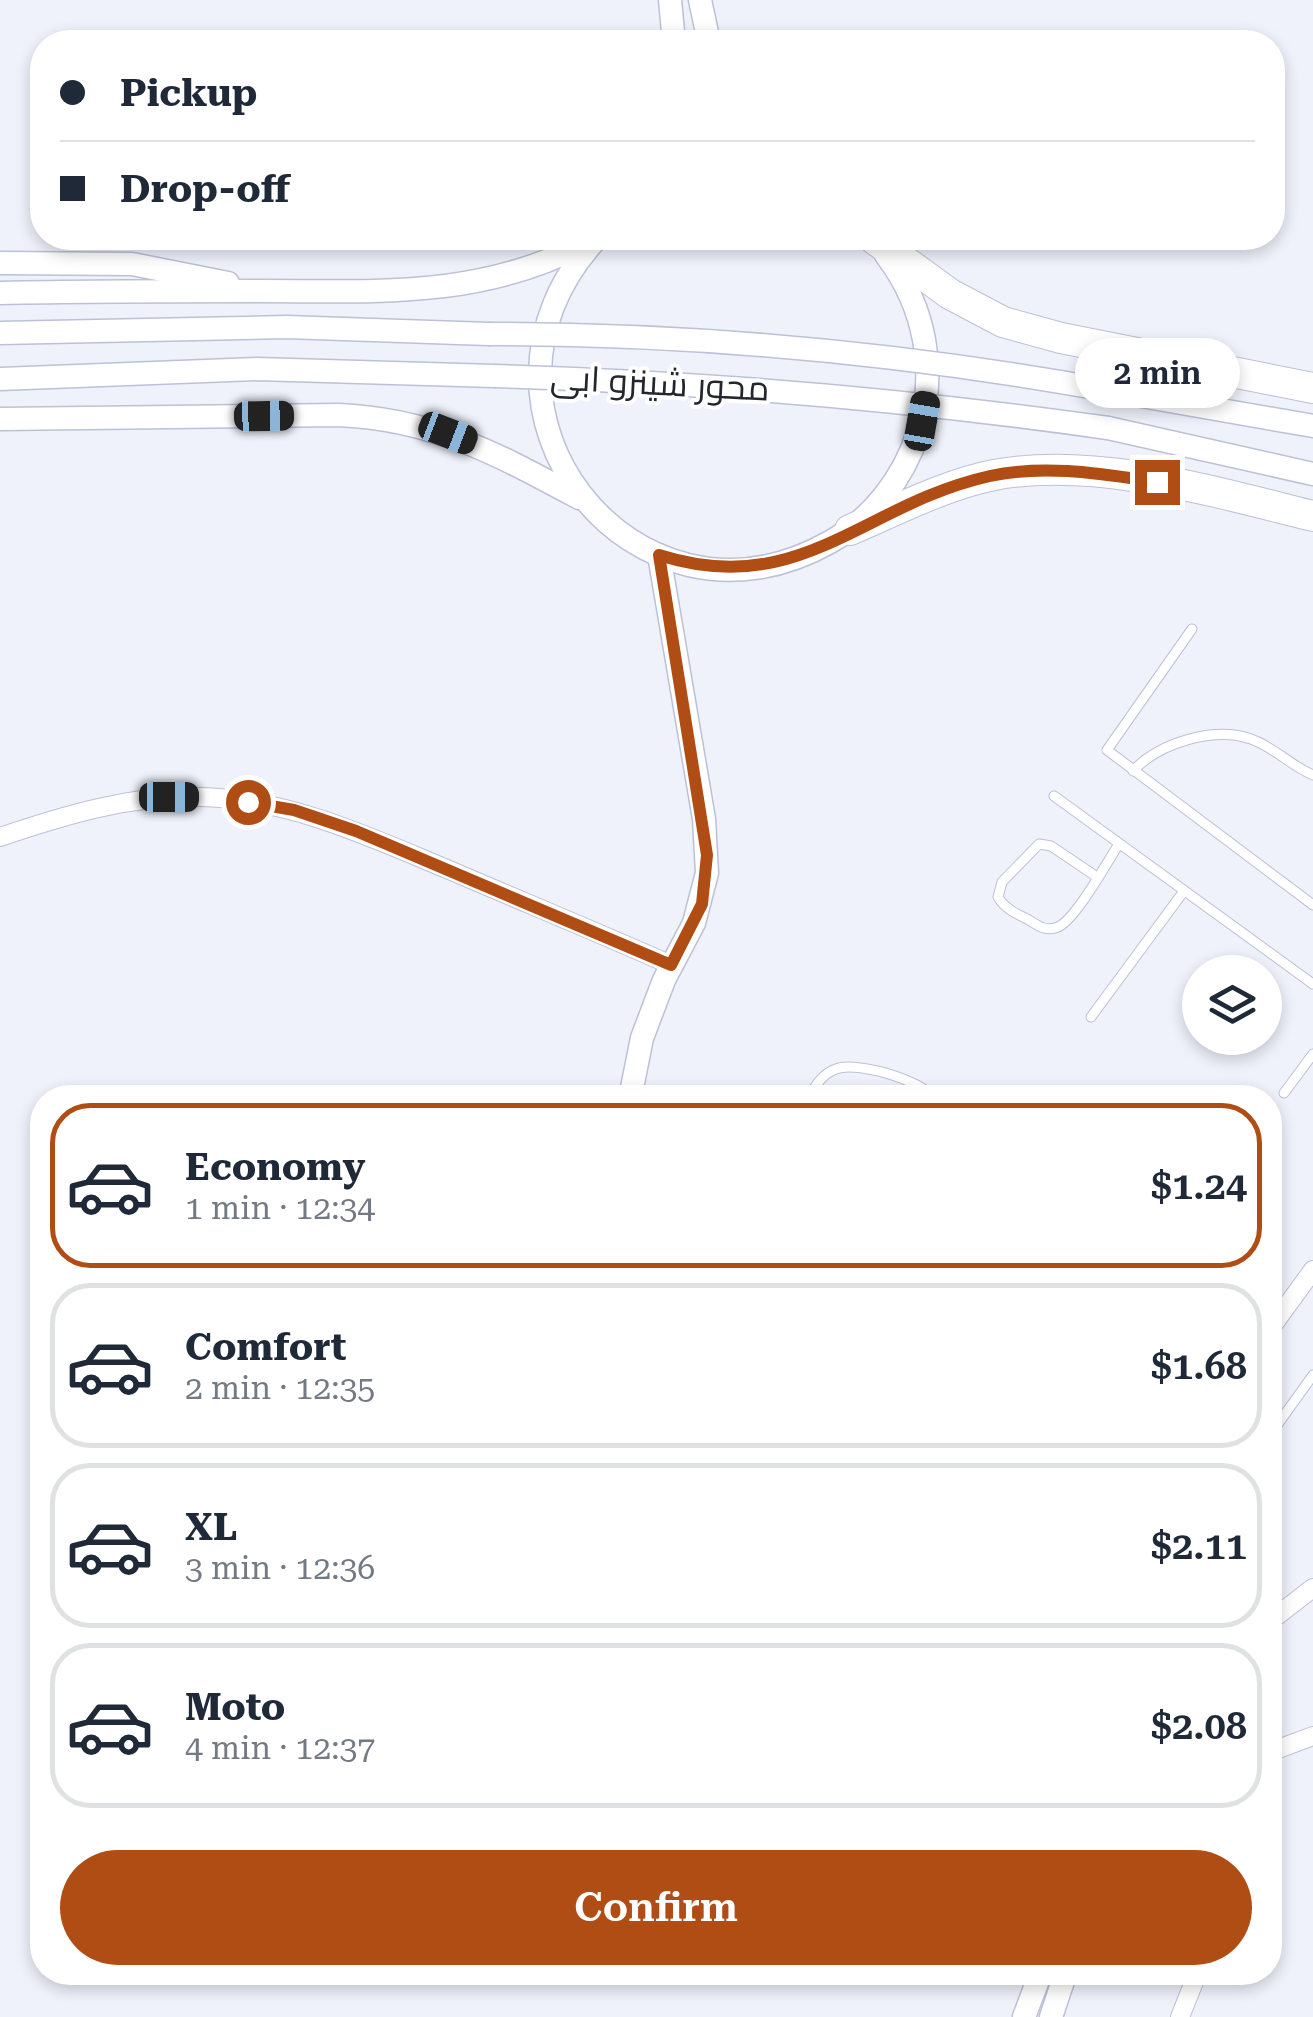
<!DOCTYPE html>
<html lang="en">
<head>
<meta charset="utf-8">
<style>
	body { margin:0; font-family:"Roboto Serif",Cairo,serif; background:#f6f6f7; color:#1f2937; height:100vh; display:flex; flex-direction:column; font-size:38px; white-space:nowrap }
	* { box-sizing:border-box; margin:0 }
	p { font-size:32px; color:#747a83 }
	.icon { flex:none; width:55px; height:55px; fill:none; stroke:currentColor; stroke-width:2; stroke-linecap:round; stroke-linejoin:round }
	.map { position:relative; flex:1; overflow:hidden }
	.details { position:absolute; left:30px; top:1085px; width:1252px; height:900px; display:flex; flex-direction:column; background:#fff; border-radius:40px; box-shadow:0 5px 15px #0003 }
	.details>* { flex:none }
	.hud { position:absolute; left:30px; top:30px; width:1255px; height:220px; border-radius:40px; box-shadow:0 5px 15px #0003; display:grid; align-content:center; height:220px; padding:0 30px; background:#fff }
	.fabs { position:absolute; left:1182px; top:955px; display:grid; gap:20px }
	.fabs a { display:grid; place-items:center; width:100px; height:100px; border-radius:50%; background:#fff; box-shadow:0 5px 15px #0003; font-size:50px }
	.end { position:absolute; width:45px; height:45px; margin:-22px; border:12px solid #b04d15; background:#fff; box-shadow:0 0 0 5px #fff }
	.from { border-radius:50% }
	.bubble { position:absolute; height:70px; border-radius:35px; background:#fff; box-shadow:0 5px 15px #0003; font-size:32px; font-weight:600; line-height:70px; text-align:center }
	.car { position:absolute; width:30px; height:60px; margin:-30px -15px; border-radius:12px; box-shadow:0 0 8px 2px #0007; background:linear-gradient(#222 24%,#8ab4d8 0 40%,#222 0 76%,#8ab4d8 0 86%,#222 0) }
	.hud b { display:flex; align-items:center; gap:35px; height:95px; font-size:38px }
	.hud b+b { border-top:2px solid #e0e1e3 }
	.hud i { width:25px; height:25px; background:#1f2937 }
	ul { padding:18px 0 0; list-style:none }
	li { display:flex; align-items:center; gap:30px; height:165px; margin:0 20px 15px; padding:0 10px; border:5px solid #e0e1e3; border-radius:40px }
	li div { flex:1 }
	li b { display:block; font-size:38px }
	li em { font-style:normal; font-weight:600 }
	li.selected { border-color:#b04d15 }
	li>.icon { width:90px; height:90px; stroke-width:1.5 }
	.cta { display:flex; gap:20px; margin-top:auto; padding:20px 30px }
	.cta a { flex:1; height:115px; border-radius:60px; background:#b04d15; color:#fff; font-size:40px; font-weight:600; line-height:115px; text-align:center }
	.map>svg:first-child { display:block }
	.lines { fill:none; stroke-linecap:round; stroke-linejoin:round }
	.lane-casing { stroke:#bbc1d7; stroke-width:11 }
	.street-casing { stroke:#bbc1d7; stroke-width:20 }
	.secondary-casing { stroke:#bbc1d7; stroke-width:25 }
	.highway-casing { stroke:#bbc1d7; stroke-width:32 }
	.lane { stroke:#fff; stroke-width:9 }
	.street { stroke:#fff; stroke-width:18 }
	.secondary { stroke:#fff; stroke-width:22 }
	.highway { stroke:#fff; stroke-width:30 }
	.secondary-bridge-casing { stroke:#bbc1d7; stroke-width:25; stroke-linecap:butt }
	.secondary-bridge { stroke:#fff; stroke-width:22 }
	.route { stroke:#b04d15; stroke-width:12 }
	.labels { text-anchor:middle; stroke-width:8; stroke-linejoin:round; paint-order:stroke }
	.street-label { font-size:35px; fill:#24262e; stroke:#fff }
</style>
</head>
<body>
<div class="map">
<svg width="1313" height="2017" viewBox="0 0 1313 2017">
	<rect width="100%" height="100%" fill="#eff2fb"/>
	<g class="lines">
		<defs>
			<g id="lane">
				<path d="M 1192,629 L 1107,750 L 1313,905"/>
				<path d="M 1133,771 C 1159,743 1214,726 1251,739 C 1274,747 1291,766 1313,775"/>
				<path d="M 1054,796 L 1313,984"/>
				<path d="M 1097,877 L 1051,846 L 1039,844 L 1002,882 L 998,897 C 1005,909 1017,914 1029,920 C 1038,926 1047,932 1058,927 C 1076,919 1107,862 1119,844"/>
				<path d="M 1091,1017 L 1184,891"/>
				<path d="M 1284,1093 L 1313,1054"/>
				<path d="M 808,1098 C 816,1085 822,1074 836,1069 C 857,1061 921,1080 934,1098"/>
				<path d="M 1270,1435 L 1313,1375"/>
			</g>
			<g id="street">
				<path d="M 0,837 C 65,815 131,795 200,797 C 291,799 372,838 454,872 C 526,903 599,933 671,965"/>
				<path d="M 1270,1329 L 1313,1270"/>
				<path d="M 1270,1621 L 1313,1588"/>
				<path d="M 1270,1752 L 1313,1736"/>
				<path d="M 1180,2017 L 1198,1972"/>
			</g>
			<g id="secondary">
				<path d="M 670,0 L 674,42"/>
				<path d="M 700,0 L 709,42"/>
				<path d="M 597,238 C 441,407 634,653 830,542 C 872,519 903,479 918,433 C 938,372 925,306 886,255"/>
				<path d="M 0,263 L 132,264 L 228,283"/>
				<path d="M 0,293 C 87,291 173,291 260,291 C 377,291 481,299 588,242"/>
				<path d="M 0,333 L 286,327 L 488,334"/>
				<path d="M 0,379 L 257,369 L 494,376"/>
				<path d="M 1107,390 L 1313,426"/>
				<path d="M 0,419 L 338,415 C 434,419 497,454 579,498"/>
				<path d="M 1108,428 L 1313,474"/>
				<path d="M 630,1098 L 642,1038 L 664,980 L 694,923 L 707,873 L 704,819 L 659,555"/>
				<path d="M 1024,2017 L 1041,1972"/>
				<path d="M 1051,2017 L 1066,1972"/>
			</g>
			<g id="highway">
				<path d="M 873,238 L 950,294 L 1003,322 L 1061,338 L 1313,388"/>
				<path d="M 850,530 C 897,510 944,485 994,475 C 1095,456 1215,492 1313,516"/>
			</g>
		</defs>
		<!-- lane casing -->
		<use href="#lane" class="lane-casing"/>
		<!-- street casing -->
		<use href="#street" class="street-casing"/>
		<!-- secondary casing -->
		<use href="#secondary" class="secondary-casing"/>
		<!-- highway casing -->
		<use href="#highway" class="highway-casing"/>
		<!-- lane -->
		<use href="#lane" class="lane"/>
		<!-- street -->
		<use href="#street" class="street"/>
		<!-- secondary -->
		<use href="#secondary" class="secondary"/>
		<!-- highway -->
		<use href="#highway" class="highway"/>
		<defs>
			<g id="secondary-bridge">
				<path d="M 488,334 C 697,334 902,353 1107,390"/>
				<path d="M 494,376 C 701,382 903,399 1108,428"/>
			</g>
		</defs>
		<!-- secondary-bridge casing -->
		<use href="#secondary-bridge" class="secondary-bridge-casing"/>
		<!-- secondary-bridge -->
		<use href="#secondary-bridge" class="secondary-bridge"/>
	</g>
	<g class="lines">
		<!-- route -->
		<path class="route" d="M 248,802 L 294,810 L 356,831 L 671,965 L 702,904 L 707,855 L 659,555 C 800,600 863,504 990,476 C 1046,464 1102,474 1157,482"/>
	</g>
	<g class="labels">
		<!-- street labels -->
		<g class="street-label">
			<text transform="translate(660 383) rotate(3)" y="12">محور شينزو ابى</text>
		</g>
	</g>
</svg>
<div class="fabs">
<a><svg class="icon" aria-label="layers" viewBox="0 0 24 24"><path d="M12 4l9 5-9 5-9-5zM3 14l9 5 9-5"/></svg></a>
</div>
<i class="end from" style="left:248px;top:802px"></i>
<i class="end" style="left:1157px;top:482px"></i>
<div class="bubble" style="left:1075px;top:338px;width:165px">2 min</div>
<i class="car" style="left:264px;top:416px;rotate:89deg"></i>
<i class="car" style="left:922px;top:421px;rotate:10deg"></i>
<i class="car" style="left:448px;top:433px;rotate:111deg"></i>
<i class="car" style="left:169px;top:797px;rotate:90deg"></i>
<div class="hud">
<b><i class="from"></i>Pickup</b>
<b><i></i>Drop-off</b>
</div>
<section class="details">
<ul>
<li class="selected"><svg class="icon" aria-label="car" viewBox="0 0 24 24"><path d="M5 17H2v-5l4-1 3-4h7l3 4 3 1v5h-3M9 17h6M6 11h13"/><circle cx="7" cy="17" r="2"/><circle cx="17" cy="17" r="2"/></svg><div><b>Economy</b><p>1 min · 12:34</p></div><em>$1.24</em></li>
<li><svg class="icon" aria-label="car" viewBox="0 0 24 24"><path d="M5 17H2v-5l4-1 3-4h7l3 4 3 1v5h-3M9 17h6M6 11h13"/><circle cx="7" cy="17" r="2"/><circle cx="17" cy="17" r="2"/></svg><div><b>Comfort</b><p>2 min · 12:35</p></div><em>$1.68</em></li>
<li><svg class="icon" aria-label="car" viewBox="0 0 24 24"><path d="M5 17H2v-5l4-1 3-4h7l3 4 3 1v5h-3M9 17h6M6 11h13"/><circle cx="7" cy="17" r="2"/><circle cx="17" cy="17" r="2"/></svg><div><b>XL</b><p>3 min · 12:36</p></div><em>$2.11</em></li>
<li><svg class="icon" aria-label="car" viewBox="0 0 24 24"><path d="M5 17H2v-5l4-1 3-4h7l3 4 3 1v5h-3M9 17h6M6 11h13"/><circle cx="7" cy="17" r="2"/><circle cx="17" cy="17" r="2"/></svg><div><b>Moto</b><p>4 min · 12:37</p></div><em>$2.08</em></li>
</ul>
<div class="cta"><a>Confirm</a></div>
</section>
</div>
</body>
</html>
